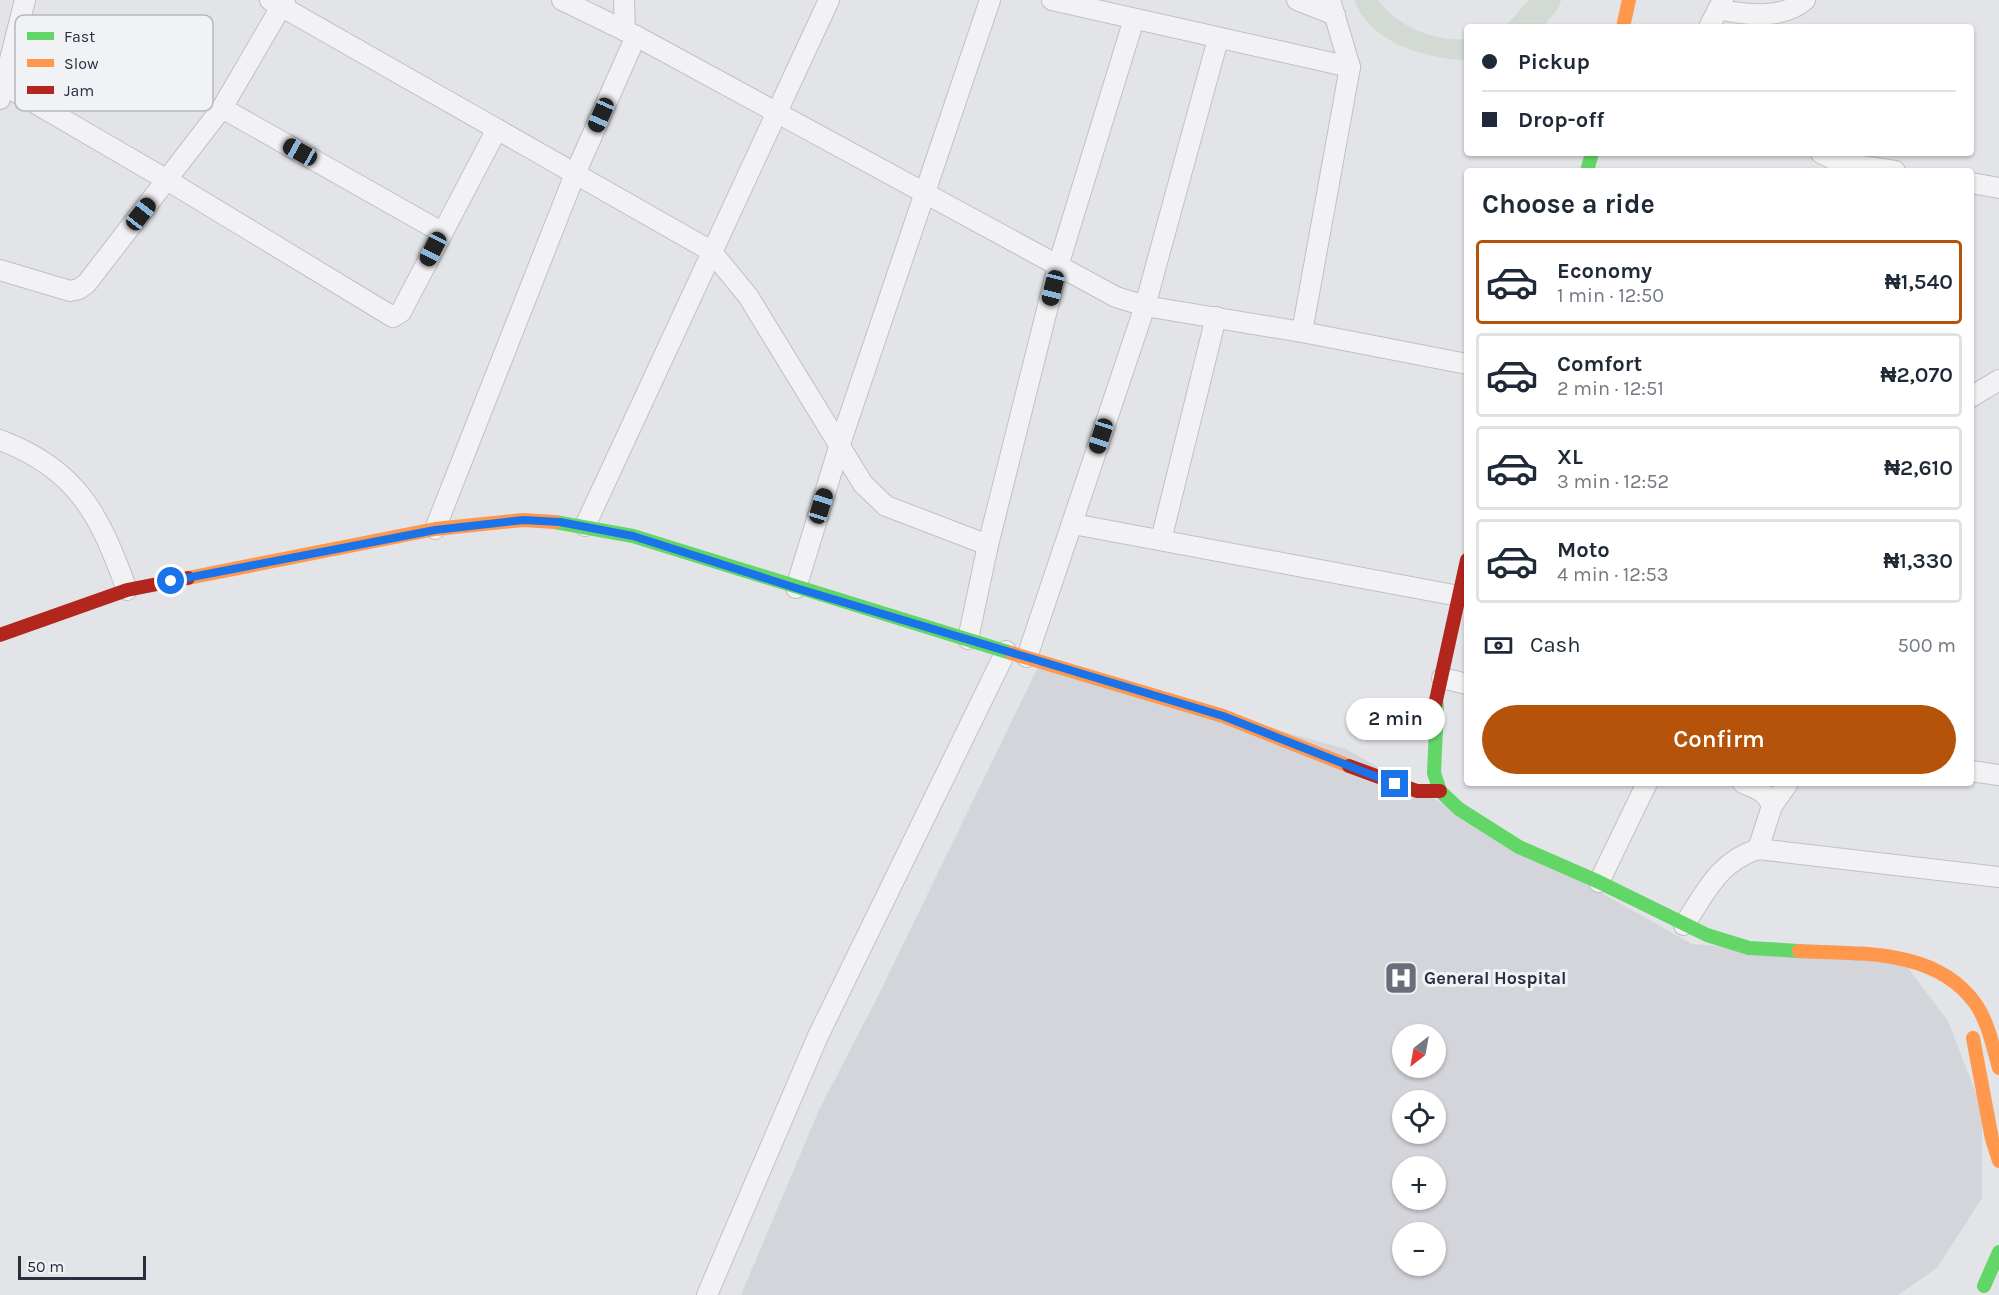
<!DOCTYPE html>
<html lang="en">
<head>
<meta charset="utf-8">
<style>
	body { margin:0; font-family:Karla,sans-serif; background:#f6f6f7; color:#1f2937; height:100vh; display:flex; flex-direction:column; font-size:22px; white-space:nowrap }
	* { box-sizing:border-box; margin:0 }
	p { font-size:20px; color:#747a83 }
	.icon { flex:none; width:33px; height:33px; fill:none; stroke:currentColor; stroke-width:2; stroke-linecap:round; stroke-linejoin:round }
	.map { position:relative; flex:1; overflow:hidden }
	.panel { position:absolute; left:1464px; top:168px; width:510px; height:618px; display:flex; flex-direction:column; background:#fff; border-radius:6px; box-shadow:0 2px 4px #0004 }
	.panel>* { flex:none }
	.top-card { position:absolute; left:1464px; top:24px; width:510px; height:132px; border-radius:6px; box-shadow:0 2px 4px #0004; display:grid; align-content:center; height:132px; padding:0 18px; background:#fff }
	.needle { width:39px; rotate:211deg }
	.buttons { position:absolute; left:1392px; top:1024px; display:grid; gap:12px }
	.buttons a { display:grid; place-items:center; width:54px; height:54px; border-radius:50%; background:#fff; box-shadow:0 2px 4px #0004; font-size:30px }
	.scale { position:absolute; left:18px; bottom:15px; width:128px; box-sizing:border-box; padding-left:6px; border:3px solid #2b2e3f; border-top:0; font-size:16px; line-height:21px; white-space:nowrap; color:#2b2e3f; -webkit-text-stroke:4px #f1f2f6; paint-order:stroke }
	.end { position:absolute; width:27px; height:27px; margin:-14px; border:8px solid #1a73e8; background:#fff; box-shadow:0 0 0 3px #fff }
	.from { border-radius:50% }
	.bubble { position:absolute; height:42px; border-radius:21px; background:#fff; box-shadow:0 2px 4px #0004; font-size:20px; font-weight:600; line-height:42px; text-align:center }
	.car { position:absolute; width:18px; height:36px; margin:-18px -9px; border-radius:8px; box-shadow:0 0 4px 2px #0007; background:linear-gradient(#222 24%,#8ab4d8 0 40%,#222 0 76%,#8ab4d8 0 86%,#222 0) }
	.top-card b { display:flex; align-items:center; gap:21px; height:57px; font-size:22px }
	.top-card b+b { border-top:2px solid #e0e1e3 }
	.top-card i { width:15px; height:15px; background:#1f2937 }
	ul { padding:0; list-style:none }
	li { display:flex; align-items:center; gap:18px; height:84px; margin:0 12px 9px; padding:0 6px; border:3px solid #e0e1e3; border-radius:6px }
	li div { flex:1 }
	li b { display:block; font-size:22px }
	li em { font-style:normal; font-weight:600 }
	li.selected { border-color:#b45309 }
	li>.icon { width:54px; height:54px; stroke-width:1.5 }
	h2 { padding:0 18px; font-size:27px; line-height:72px }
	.pay { display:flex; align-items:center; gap:15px; height:66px; padding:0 18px; font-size:22px }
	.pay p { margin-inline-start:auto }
	.button { display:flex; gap:12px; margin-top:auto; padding:12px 18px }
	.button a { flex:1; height:69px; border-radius:36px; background:#b45309; color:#fff; font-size:24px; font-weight:600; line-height:69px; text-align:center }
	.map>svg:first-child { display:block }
	.built { fill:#d3d5db; fill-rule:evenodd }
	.green { fill:#d2dad3 }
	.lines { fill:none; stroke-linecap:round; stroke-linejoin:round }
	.street-casing { stroke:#c0c1c4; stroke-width:22 }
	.street { stroke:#f2f2f4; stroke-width:20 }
	.fast { stroke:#63d668; stroke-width:14 }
	.slow { stroke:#ff974d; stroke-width:14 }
	.jam { stroke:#b3261e; stroke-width:14 }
	.route { stroke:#1a73e8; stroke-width:8 }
	.labels { text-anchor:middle; stroke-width:6; stroke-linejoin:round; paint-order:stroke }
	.poi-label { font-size:18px; font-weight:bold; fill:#2b2e3f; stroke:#f1f2f6; text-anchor:start }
	.key { fill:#f1f2f6; stroke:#b6b7bf; stroke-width:1.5 }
	.key-label { font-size:16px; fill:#2b2e3f }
</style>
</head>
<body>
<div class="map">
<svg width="1999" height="1295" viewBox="0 0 1999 1295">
	<rect width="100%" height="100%" fill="#e3e4e7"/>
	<!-- built -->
	<path class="built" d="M 1039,665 L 1346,749 L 1692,944 L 1902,960 L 1948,1021 L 1982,1109 L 1982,1198 L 1937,1268 L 1898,1295 L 741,1295 L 819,1110 L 878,996 ZM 1402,1035 L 1436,1035 L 1436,1068 L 1402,1068 ZM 1402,1101 L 1436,1101 L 1436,1134 L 1402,1134 ZM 1402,1167 L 1436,1167 L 1436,1200 L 1402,1200 ZM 1402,1233 L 1436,1233 L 1436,1266 L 1402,1266 Z"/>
	<!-- green -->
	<g class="green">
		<path d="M 1354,0 L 1378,0 C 1398,27 1435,42 1467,39 L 1467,61 C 1424,57 1372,45 1354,0 Z"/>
		<path d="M 1529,0 L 1561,0 L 1559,7 L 1543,27 L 1500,27 L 1507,24 Z"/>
	</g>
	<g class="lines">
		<defs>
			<g id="street">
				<path d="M 270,0 L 711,251 L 748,296 L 863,484 L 886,506 L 988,545"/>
				<path d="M 562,0 L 636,36 L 1116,297 L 1145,306 L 1302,332 L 1467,364"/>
				<path d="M 624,0 L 625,31"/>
				<path d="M 1052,0 L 1350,67 L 1302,332"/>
				<path d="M 1297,0 L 1335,15"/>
				<path d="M 1330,0 L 1350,67"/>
				<path d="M 1718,9 C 1746,15 1782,20 1805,0"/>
				<path d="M 1709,27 L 1723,0"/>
				<path d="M 4,85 L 167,180 L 393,317 L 401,312 L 497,129"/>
				<path d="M 0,99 L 25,0"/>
				<path d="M 222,108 L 436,229 L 444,228"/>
				<path d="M 1821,153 L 1841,163 L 1895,171"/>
				<path d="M 1971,183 L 1999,188"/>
				<path d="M 0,270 L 70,291 L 79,289 L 87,283 L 222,108 L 285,0"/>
				<path d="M 1971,397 L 1999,380"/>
				<path d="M 0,440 C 78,469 100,516 127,590"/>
				<path d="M 1073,524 L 1459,596"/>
				<path d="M 585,526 L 829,0"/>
				<path d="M 435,529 L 575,174 L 636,36"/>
				<path d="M 1161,540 L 1216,317"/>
				<path d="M 796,588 L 840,444 L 990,0"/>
				<path d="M 968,639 L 988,545 L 1058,266 L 1134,19"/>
				<path d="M 1027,657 L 1145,306 L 1218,39"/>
				<path d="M 1442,678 L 1467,684"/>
				<path d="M 1971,771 L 1999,775"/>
				<path d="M 1743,783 C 1757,789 1767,792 1772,806"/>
				<path d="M 1758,849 L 1772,806 L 1788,783"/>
				<path d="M 1599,882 L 1647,783"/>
				<path d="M 1684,925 C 1706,892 1718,862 1758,849 L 1999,877"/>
				<path d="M 707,1295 L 818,1036 L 1006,651"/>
			</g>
		</defs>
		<!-- street casing -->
		<use href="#street" class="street-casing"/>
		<!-- street -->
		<use href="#street" class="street"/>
		<!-- fast -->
		<g class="fast">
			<path d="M 1587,171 L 1592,153"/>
			<path d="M 555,522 L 633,536 L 1011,653"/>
			<path d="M 1437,705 L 1434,773 L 1440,791 L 1459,809 L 1519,847 L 1599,882 L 1707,935 L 1749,948 L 1799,951"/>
			<path d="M 1984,1286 L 1999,1252"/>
		</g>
		<!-- slow -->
		<g class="slow">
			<path d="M 1623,27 L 1629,0"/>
			<path d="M 188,578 L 435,529 L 523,520 L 555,522"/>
			<path d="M 1011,653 L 1223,716 L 1349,766"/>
			<path d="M 1799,951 C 1859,954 1935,948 1975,1003 C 1988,1021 1993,1047 1999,1068"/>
			<path d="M 1973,1038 L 1992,1139 L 1999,1161"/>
		</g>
		<!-- jam -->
		<g class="jam">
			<path d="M 0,635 L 127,590 L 188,578"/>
			<path d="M 1431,723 L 1467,560"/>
			<path d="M 1349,766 L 1417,791 L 1440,791"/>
		</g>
	</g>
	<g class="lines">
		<!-- route -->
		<path class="route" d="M 171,581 L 435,530 L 523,520 L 560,522 L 633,536 L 796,588 L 1223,716 L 1395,784"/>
	</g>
	<!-- icons -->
	<defs>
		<symbol id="hospital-square" viewBox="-11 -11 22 22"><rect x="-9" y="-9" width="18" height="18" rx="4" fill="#6b6e7a" stroke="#f1f2f6"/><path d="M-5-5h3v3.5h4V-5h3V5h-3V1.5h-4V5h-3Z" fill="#fff"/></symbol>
	</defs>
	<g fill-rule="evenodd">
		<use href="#hospital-square" x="1382" y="959" width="38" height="38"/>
	</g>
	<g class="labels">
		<!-- poi labels -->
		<g class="poi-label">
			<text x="1424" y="984">General Hospital</text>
		</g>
	</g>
	<!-- legend -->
	<rect x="15" y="15" width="198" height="96" rx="9" class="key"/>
	<rect x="27" y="32" width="27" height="8" fill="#63d668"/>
	<rect x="27" y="59" width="27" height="8" fill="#ff974d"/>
	<rect x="27" y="86" width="27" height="8" fill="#b3261e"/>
	<g class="key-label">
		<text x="64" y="42">Fast</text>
		<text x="64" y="69">Slow</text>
		<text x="64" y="96">Jam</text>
	</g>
</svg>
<div class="buttons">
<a><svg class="needle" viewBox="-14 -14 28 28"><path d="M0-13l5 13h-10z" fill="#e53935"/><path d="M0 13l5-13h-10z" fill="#747a83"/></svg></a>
<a><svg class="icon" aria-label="locate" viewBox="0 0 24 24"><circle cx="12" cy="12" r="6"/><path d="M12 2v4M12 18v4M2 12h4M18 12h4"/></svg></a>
<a>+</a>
<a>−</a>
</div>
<div class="scale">50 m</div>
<i class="end from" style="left:171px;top:581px"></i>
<i class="end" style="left:1395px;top:784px"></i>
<div class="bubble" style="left:1346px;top:698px;width:99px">2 min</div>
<i class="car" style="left:601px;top:115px;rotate:204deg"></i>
<i class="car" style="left:300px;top:152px;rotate:299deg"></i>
<i class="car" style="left:141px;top:214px;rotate:38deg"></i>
<i class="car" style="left:433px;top:249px;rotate:207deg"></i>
<i class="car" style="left:1053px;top:288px;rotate:194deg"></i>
<i class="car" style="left:1101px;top:436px;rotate:198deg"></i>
<i class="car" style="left:821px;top:506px;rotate:17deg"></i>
<div class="top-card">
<b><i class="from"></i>Pickup</b>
<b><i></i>Drop-off</b>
</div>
<section class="panel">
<h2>Choose a ride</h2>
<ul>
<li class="selected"><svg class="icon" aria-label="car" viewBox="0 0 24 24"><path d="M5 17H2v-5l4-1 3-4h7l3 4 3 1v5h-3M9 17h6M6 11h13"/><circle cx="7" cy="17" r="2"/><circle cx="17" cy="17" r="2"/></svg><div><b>Economy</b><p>1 min · 12:50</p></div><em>₦1,540</em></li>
<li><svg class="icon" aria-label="car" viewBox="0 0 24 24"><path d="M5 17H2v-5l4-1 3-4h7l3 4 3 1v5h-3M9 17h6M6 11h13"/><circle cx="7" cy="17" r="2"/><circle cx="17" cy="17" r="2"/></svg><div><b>Comfort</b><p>2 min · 12:51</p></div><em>₦2,070</em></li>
<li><svg class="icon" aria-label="car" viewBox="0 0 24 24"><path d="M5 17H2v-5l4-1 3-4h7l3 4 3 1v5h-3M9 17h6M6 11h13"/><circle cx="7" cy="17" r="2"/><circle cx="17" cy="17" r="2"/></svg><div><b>XL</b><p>3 min · 12:52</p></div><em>₦2,610</em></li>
<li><svg class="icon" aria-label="car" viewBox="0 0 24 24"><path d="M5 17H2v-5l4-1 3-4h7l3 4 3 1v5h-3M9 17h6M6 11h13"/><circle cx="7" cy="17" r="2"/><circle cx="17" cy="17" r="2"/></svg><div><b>Moto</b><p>4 min · 12:53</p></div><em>₦1,330</em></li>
</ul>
<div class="pay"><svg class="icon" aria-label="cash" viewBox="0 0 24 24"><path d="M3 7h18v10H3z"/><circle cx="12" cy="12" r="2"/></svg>Cash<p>500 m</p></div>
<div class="button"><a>Confirm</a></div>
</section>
</div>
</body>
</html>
